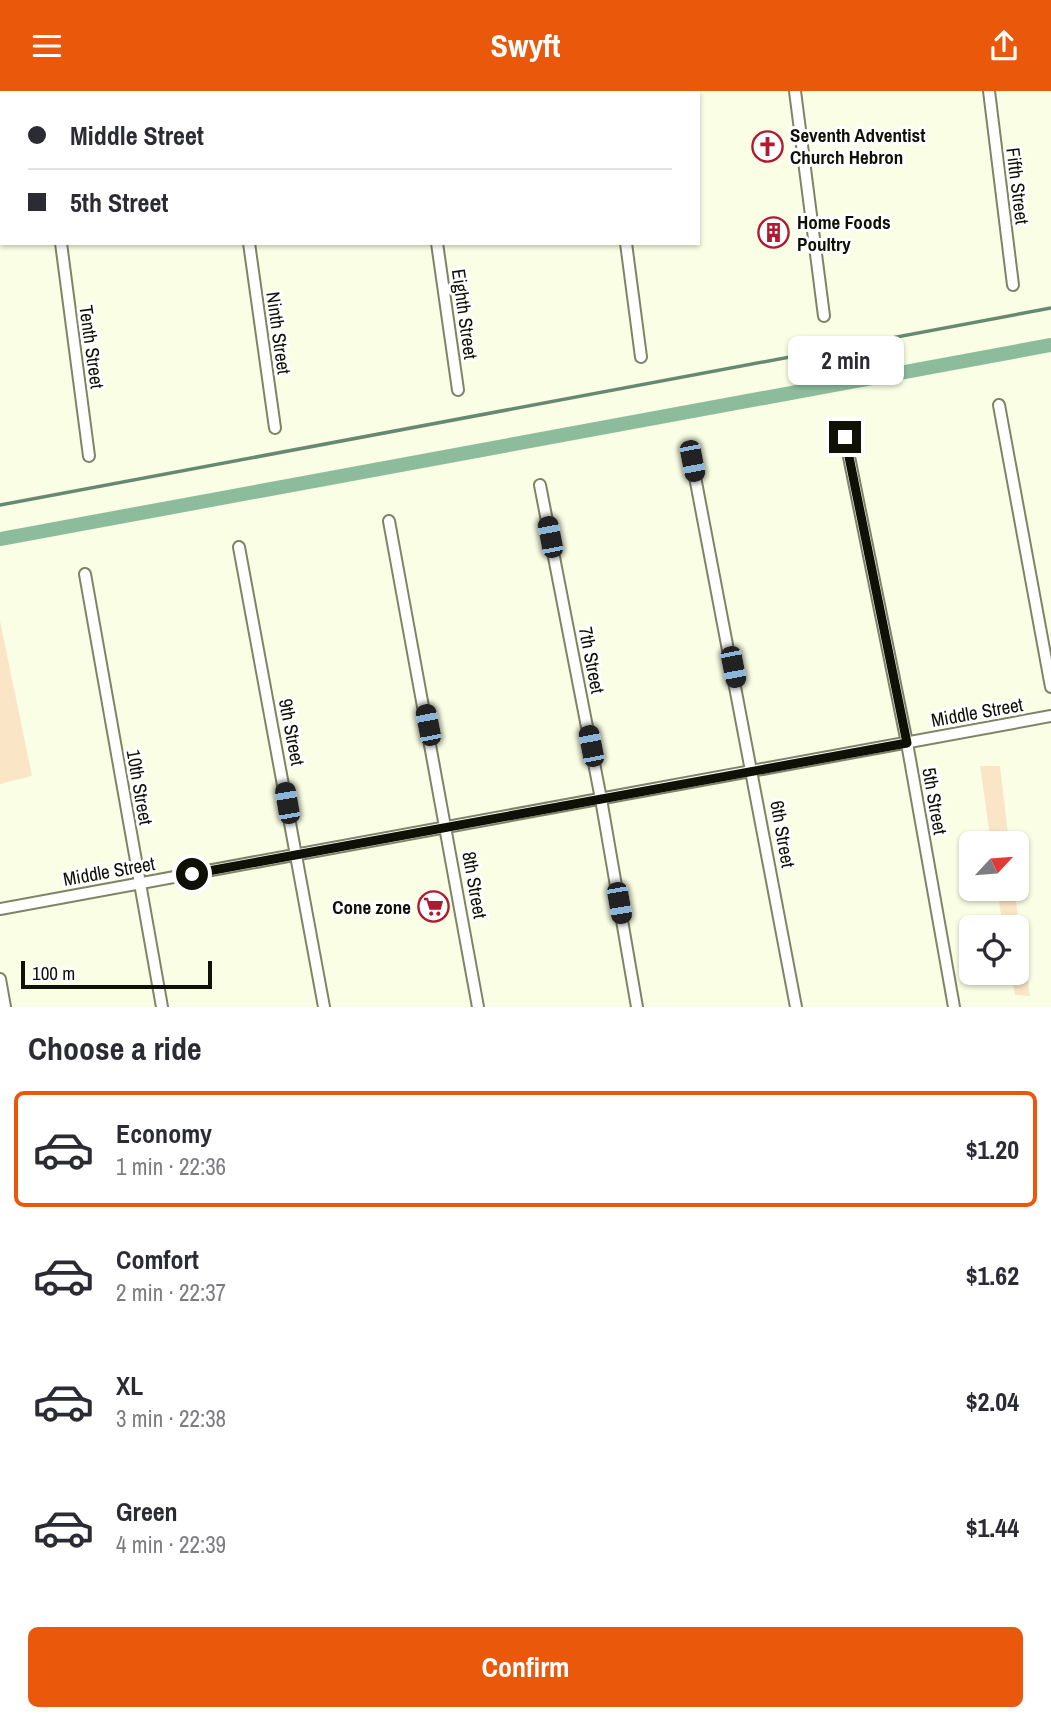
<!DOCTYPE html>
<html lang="en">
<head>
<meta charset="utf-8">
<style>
	body { margin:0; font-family:"Archivo Narrow",sans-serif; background:#f2f2f3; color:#2b2b33; height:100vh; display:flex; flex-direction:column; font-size:26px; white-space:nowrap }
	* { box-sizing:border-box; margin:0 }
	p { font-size:23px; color:#7c7c81 }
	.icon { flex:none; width:38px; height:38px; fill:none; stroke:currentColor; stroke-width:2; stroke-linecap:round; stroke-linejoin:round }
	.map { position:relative; height:916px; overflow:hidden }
	.panel { display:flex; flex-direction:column; background:#fff; flex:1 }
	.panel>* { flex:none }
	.hud { position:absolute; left:0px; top:0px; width:700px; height:154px; box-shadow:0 2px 5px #0004; display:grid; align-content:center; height:154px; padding:0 28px; background:#fff }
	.needle { width:46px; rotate:64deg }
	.controls { position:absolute; left:959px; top:740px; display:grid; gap:14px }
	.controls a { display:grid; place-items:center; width:70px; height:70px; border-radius:10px; background:#fff; box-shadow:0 2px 5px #0004; font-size:35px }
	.scale { position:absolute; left:21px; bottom:18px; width:191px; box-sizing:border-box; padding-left:7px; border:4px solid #0f1106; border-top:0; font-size:19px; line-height:24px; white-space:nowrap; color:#0f1106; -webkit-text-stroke:5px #fff; paint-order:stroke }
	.end { position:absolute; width:32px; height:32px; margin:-16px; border:9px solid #0f1106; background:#fff; box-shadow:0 0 0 4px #fff }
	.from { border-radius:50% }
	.bubble { position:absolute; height:49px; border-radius:10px; background:#fff; box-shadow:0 2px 5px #0004; font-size:23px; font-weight:800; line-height:49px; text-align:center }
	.car { position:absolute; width:21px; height:42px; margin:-21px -10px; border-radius:9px; box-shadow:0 0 5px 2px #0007; background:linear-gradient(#222 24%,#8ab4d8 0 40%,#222 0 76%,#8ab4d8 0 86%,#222 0) }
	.hud b { display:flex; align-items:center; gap:24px; height:66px; font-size:26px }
	.hud b+b { border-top:2px solid #e1e1e2 }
	.hud i { width:18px; height:18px; background:#2b2b33 }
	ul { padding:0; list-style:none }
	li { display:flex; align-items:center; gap:21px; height:116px; margin:0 14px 10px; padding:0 14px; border:4px solid transparent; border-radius:10px }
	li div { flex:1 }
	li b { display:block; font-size:26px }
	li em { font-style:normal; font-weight:800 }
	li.current { border-color:#ea580c }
	li>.icon { width:63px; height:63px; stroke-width:1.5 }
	h2 { padding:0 28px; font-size:32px; line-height:84px }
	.action { display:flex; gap:14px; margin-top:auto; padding:14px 28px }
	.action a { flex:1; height:80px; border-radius:10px; background:#ea580c; color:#fff; font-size:28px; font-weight:800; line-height:80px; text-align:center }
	header { display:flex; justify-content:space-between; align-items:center; height:91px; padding:0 28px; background:#ea580c; color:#fff; font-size:32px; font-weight:800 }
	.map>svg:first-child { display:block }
	.green { fill:#fae6c6 }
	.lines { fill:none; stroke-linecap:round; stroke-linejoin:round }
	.stream { stroke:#66896f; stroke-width:3.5 }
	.canal { stroke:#8cbc9c; stroke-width:14 }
	.minor-casing { stroke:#7e8466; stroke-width:14 }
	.minor { stroke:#fff; stroke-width:10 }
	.route { stroke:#0f1106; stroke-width:9 }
	.labels { text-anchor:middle; stroke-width:6; stroke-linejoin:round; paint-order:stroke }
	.poi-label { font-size:19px; font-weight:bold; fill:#0f1106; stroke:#fff; text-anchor:start }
	.street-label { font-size:19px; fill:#0f1106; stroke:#fff }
</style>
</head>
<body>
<header><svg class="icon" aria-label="menu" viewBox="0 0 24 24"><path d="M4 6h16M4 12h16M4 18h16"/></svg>Swyft<svg class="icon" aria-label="share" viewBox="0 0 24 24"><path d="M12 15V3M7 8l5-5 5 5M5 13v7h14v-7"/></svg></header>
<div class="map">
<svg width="1051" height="916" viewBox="0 0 1051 916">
	<rect width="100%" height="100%" fill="#f9fee4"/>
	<!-- green -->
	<g class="green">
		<path d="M 0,530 L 32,685 L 0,693 Z"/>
		<path d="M 980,675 L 1000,675 L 1009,752 L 991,752 Z"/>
		<path d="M 997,798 L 1014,798 L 1030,905 L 1015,904 L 1011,882 L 1017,882 L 1017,836 L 1003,836 Z"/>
	</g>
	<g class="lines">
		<!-- stream -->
		<path class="stream" d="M 0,414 L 1051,217"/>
		<!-- canal -->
		<path class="canal" d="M 0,448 L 1051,254"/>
		<defs>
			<g id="minor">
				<path d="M 40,0 L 40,2"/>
				<path d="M 416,0 L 417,2"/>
				<path d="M 606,0 L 607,2"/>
				<path d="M 795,0 L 824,225"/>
				<path d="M 989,0 L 1013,194"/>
				<path d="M 227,2 L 237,0"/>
				<path d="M 0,46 L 2,46"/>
				<path d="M 61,152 L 89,365"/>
				<path d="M 249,152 L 275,337"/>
				<path d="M 437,152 L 458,299"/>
				<path d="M 626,152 L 641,266"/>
				<path d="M 999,314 L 1051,596"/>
				<path d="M 845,346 L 907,652 L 954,916"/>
				<path d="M 692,370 L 796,916"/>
				<path d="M 540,394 L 601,708 L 637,916"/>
				<path d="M 389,430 L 478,916"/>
				<path d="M 239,456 L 324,916"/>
				<path d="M 85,483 L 162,916"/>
				<path d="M 0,818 L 1051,625"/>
				<path d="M 0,888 L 5,916"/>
			</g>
		</defs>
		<!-- minor casing -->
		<use href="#minor" class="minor-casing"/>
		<!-- minor -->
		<use href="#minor" class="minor"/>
	</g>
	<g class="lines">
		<!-- route -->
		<path class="route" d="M 192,783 L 907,652 L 845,346"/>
	</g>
	<!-- icons -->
	<defs>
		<symbol id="church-ring" viewBox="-11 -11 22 22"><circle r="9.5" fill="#fff" stroke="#ae1a30" stroke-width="1.5"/><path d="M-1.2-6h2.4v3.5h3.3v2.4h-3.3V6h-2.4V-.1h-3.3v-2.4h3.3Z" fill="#ae1a30"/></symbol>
		<symbol id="building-ring" viewBox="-11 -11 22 22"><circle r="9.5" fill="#fff" stroke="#ae1a30" stroke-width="1.5"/><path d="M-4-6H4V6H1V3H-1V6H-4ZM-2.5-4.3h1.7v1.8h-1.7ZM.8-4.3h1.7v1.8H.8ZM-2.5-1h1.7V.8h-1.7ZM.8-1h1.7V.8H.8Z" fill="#ae1a30"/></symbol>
		<symbol id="supermarket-ring" viewBox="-11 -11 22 22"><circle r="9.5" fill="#fff" stroke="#ae1a30" stroke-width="1.5"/><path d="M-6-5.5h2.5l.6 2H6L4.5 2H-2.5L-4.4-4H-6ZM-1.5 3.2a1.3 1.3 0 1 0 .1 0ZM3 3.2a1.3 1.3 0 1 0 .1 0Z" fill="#ae1a30"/></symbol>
	</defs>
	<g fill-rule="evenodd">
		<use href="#church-ring" x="750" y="38" width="35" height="35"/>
		<use href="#building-ring" x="756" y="124" width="35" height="35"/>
		<use href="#supermarket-ring" x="416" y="798" width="35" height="35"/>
	</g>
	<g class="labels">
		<!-- poi labels -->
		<g class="poi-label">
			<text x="790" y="51">Seventh Adventist<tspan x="790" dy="22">Church Hebron</tspan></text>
			<text x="797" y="138">Home Foods<tspan x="797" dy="22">Poultry</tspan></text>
			<text x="411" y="823" text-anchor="end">Cone zone</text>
		</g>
		<!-- street labels -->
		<g class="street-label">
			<text transform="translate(1018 95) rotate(83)" y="7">Fifth Street</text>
			<text transform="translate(465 223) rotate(82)" y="7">Eighth Street</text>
			<text transform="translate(279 242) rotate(82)" y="7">Ninth Street</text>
			<text transform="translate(92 256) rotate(82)" y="7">Tenth Street</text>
			<text transform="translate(592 569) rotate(79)" y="7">7th Street</text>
			<text transform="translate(977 621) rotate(-10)" y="7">Middle Street</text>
			<text transform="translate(292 641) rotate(79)" y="7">9th Street</text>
			<text transform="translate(140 696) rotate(80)" y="7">10th Street</text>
			<text transform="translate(935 710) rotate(80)" y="7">5th Street</text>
			<text transform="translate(783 743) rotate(80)" y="7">6th Street</text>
			<text transform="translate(109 780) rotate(-10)" y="7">Middle Street</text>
			<text transform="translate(475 794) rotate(80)" y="7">8th Street</text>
		</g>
	</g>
</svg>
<div class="controls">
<a><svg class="needle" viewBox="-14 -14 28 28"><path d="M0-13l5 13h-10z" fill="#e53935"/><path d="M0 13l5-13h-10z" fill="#7c7c81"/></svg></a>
<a><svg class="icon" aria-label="locate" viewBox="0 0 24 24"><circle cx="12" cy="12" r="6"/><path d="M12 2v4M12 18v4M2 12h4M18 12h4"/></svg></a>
</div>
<div class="scale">100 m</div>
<i class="end from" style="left:192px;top:783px"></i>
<i class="end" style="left:845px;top:346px"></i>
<div class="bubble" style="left:788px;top:245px;width:116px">2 min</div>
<i class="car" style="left:692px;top:370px;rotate:169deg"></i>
<i class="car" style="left:550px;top:446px;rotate:349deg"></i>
<i class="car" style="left:733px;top:576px;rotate:169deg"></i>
<i class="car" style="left:428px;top:634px;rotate:349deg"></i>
<i class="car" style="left:591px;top:655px;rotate:349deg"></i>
<i class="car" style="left:287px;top:712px;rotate:350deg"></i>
<i class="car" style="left:619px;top:812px;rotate:170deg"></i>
<div class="hud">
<b><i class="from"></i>Middle Street</b>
<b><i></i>5th Street</b>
</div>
</div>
<section class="panel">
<h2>Choose a ride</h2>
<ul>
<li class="current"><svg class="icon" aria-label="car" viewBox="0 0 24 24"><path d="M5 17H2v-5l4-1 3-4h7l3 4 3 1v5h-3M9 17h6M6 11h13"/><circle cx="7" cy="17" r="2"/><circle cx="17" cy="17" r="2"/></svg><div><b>Economy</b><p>1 min · 22:36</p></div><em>$1.20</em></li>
<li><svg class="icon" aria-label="car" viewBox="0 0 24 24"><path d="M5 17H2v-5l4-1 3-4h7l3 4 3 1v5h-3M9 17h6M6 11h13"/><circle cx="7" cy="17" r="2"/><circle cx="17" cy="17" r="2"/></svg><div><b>Comfort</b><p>2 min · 22:37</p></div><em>$1.62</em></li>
<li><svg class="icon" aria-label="car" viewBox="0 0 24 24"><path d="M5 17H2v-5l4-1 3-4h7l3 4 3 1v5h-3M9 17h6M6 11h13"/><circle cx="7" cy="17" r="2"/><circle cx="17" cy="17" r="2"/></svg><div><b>XL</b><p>3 min · 22:38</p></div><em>$2.04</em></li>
<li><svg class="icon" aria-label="car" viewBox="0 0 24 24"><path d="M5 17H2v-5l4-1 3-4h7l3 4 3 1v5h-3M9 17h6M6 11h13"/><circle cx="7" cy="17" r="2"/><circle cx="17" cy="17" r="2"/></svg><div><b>Green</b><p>4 min · 22:39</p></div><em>$1.44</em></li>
</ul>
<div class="action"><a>Confirm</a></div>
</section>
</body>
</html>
